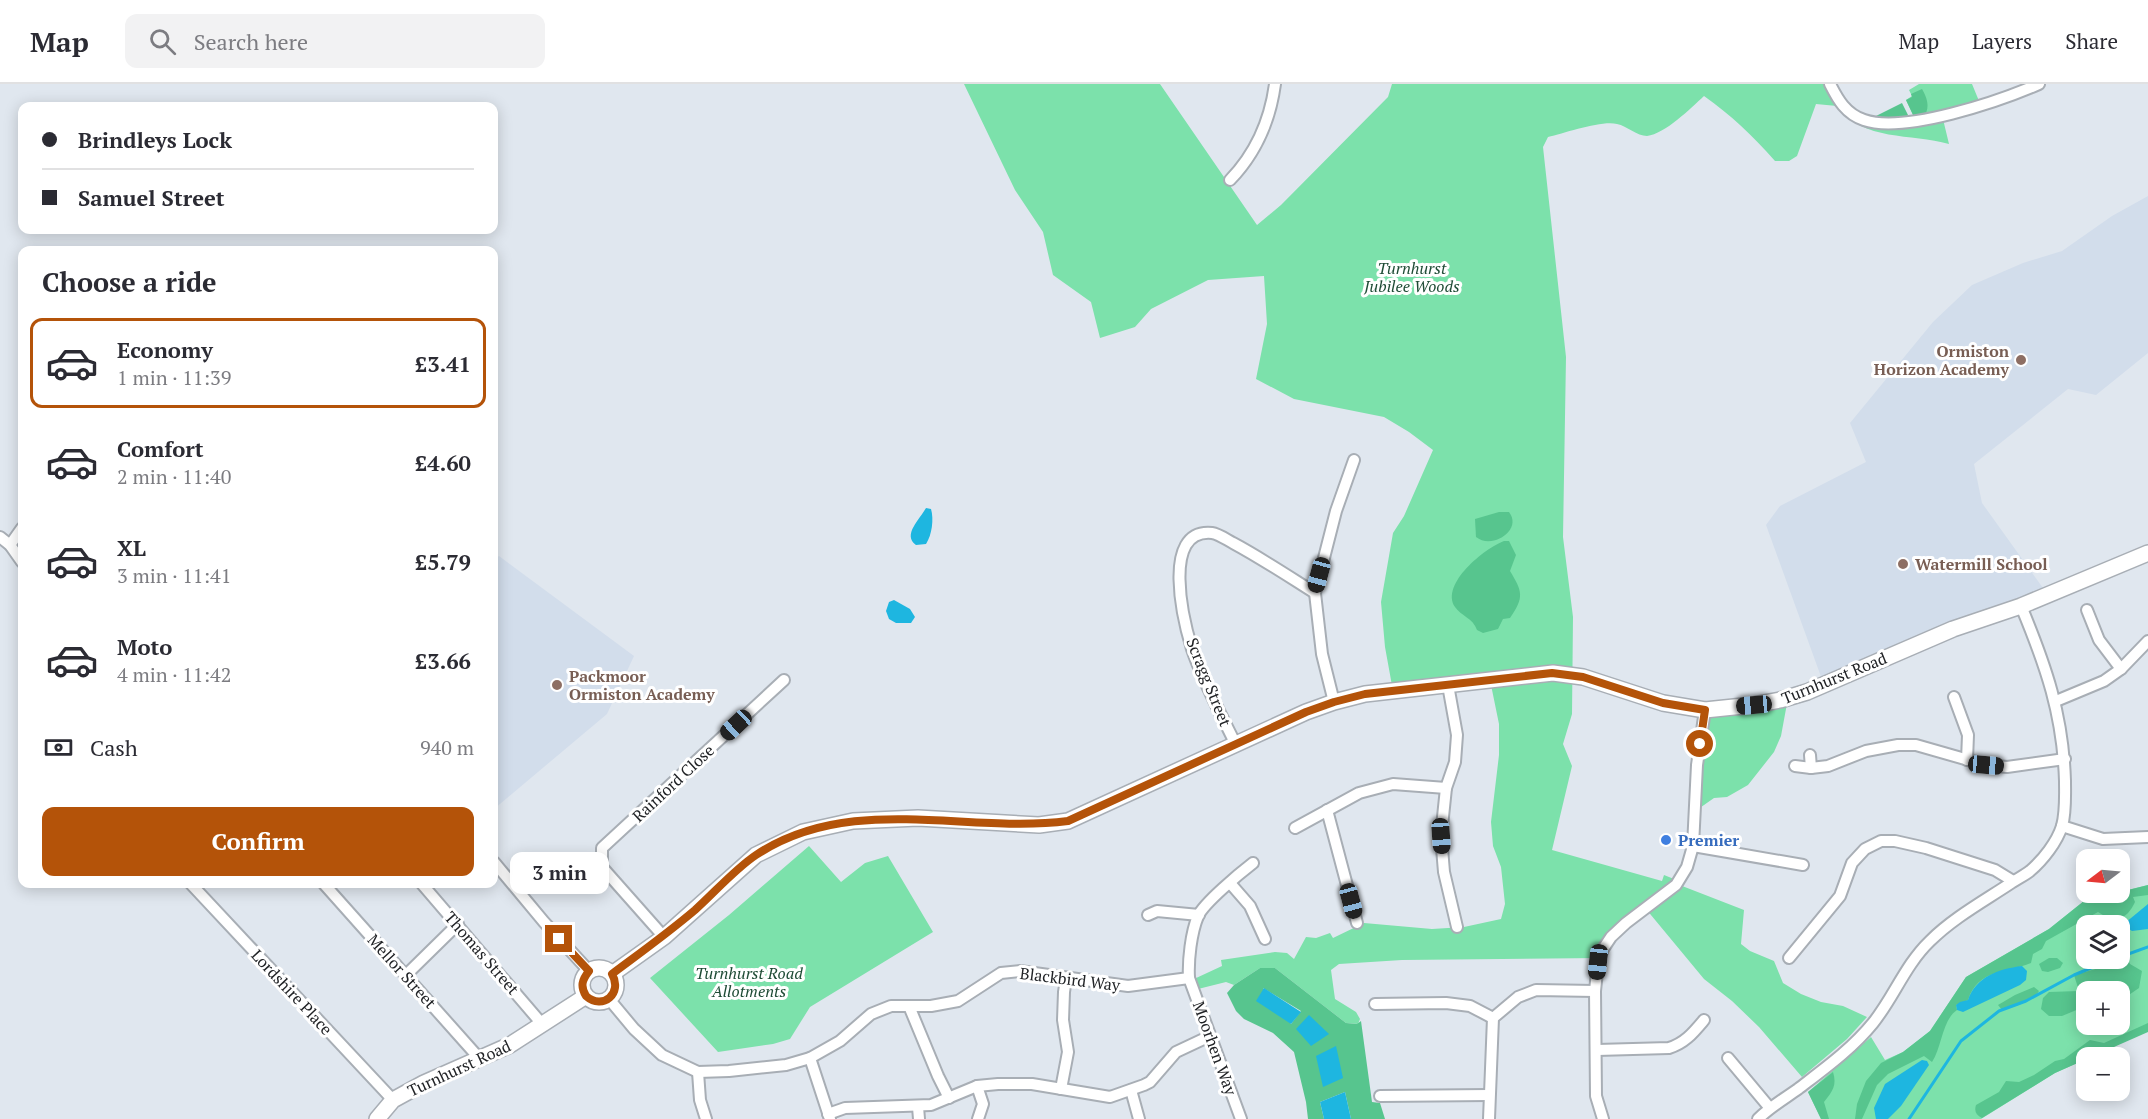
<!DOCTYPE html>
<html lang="en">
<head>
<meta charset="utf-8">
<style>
	body { margin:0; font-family:"PT Serif",serif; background:#f2f2f3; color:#2b2b33; height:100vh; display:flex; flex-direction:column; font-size:22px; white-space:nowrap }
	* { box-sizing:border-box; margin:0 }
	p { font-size:20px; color:#7c7c81 }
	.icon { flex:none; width:33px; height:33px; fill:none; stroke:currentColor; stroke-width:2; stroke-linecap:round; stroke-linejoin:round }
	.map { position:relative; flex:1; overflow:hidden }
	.sheet { position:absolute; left:18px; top:162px; width:480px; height:642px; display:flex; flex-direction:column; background:#fff; border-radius:12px; box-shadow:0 3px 15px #0003 }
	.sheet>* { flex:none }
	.top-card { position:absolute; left:18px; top:18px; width:480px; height:132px; border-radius:12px; box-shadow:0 3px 15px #0003; display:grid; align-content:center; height:132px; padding:0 24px; background:#fff }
	.needle { width:39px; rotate:254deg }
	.tools { position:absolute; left:2076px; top:765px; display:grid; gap:12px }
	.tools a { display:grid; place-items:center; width:54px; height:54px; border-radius:12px; background:#fff; box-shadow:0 3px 15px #0003; font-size:30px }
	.end { position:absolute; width:27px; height:27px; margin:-14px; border:8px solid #b45309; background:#fff; box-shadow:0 0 0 3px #fff }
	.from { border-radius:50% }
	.bubble { position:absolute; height:42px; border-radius:12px; background:#fff; box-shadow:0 3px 15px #0003; font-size:20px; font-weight:600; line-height:42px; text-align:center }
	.car { position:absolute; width:18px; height:36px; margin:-18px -9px; border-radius:8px; box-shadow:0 0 4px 2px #0007; background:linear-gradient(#222 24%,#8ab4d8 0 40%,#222 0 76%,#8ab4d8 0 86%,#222 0) }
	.top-card b { display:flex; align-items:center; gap:21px; height:57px; font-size:22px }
	.top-card b+b { border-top:2px solid #e1e1e2 }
	.top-card i { width:15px; height:15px; background:#2b2b33 }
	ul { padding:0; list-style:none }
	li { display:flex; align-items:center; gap:18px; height:90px; margin:0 12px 9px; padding:0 12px; border:3px solid transparent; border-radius:12px }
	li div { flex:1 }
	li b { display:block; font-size:22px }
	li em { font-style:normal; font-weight:600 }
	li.on { border-color:#b45309 }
	li>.icon { width:54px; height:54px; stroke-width:1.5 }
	h2 { padding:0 24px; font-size:27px; line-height:72px }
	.pay { display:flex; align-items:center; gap:15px; height:66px; padding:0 24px; font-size:22px }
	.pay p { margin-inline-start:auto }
	.action { display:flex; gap:12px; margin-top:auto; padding:12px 24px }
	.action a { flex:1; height:69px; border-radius:12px; background:#b45309; color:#fff; font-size:24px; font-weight:600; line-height:69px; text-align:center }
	header { display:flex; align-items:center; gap:36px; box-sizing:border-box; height:84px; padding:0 30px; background:#fff; border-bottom:2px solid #e1e1e2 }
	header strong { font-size:28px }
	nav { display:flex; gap:33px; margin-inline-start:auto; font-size:21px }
	.search { width:420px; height:54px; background:#f2f2f3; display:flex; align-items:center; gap:15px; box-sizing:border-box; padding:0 21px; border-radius:12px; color:#7c7c81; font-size:22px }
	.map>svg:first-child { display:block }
	.built { fill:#d2ddeb }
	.green { fill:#7ce1ab; fill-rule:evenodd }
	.forest { fill:#57c58e; fill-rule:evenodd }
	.water { fill:#1eb6e0 }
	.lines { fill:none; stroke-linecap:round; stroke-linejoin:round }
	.stream { stroke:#1eb6e0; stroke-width:3 }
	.street-casing { stroke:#a8aeb5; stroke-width:14 }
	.secondary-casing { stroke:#a8aeb5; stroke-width:18 }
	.street { stroke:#fff; stroke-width:10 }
	.secondary { stroke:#fff; stroke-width:15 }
	.route { stroke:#b45309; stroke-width:8 }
	.education-dot { fill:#8d6e63; stroke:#fff; stroke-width:2 }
	.shop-dot { fill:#3f7fe0; stroke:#fff; stroke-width:2 }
	.labels { text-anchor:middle; stroke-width:6; stroke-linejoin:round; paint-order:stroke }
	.park-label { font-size:16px; font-style:italic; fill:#1e4b35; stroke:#fff }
	.education-label { font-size:16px; font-weight:bold; fill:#785e54; stroke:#fff; text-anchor:start }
	.street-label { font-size:16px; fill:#212326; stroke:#fff }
	.shop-label { font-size:16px; font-weight:bold; fill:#366cbe; stroke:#fff; text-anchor:start }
</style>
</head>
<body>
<header>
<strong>Map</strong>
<div class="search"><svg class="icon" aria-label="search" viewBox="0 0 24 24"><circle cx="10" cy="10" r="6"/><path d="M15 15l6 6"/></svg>Search here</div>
<nav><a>Map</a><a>Layers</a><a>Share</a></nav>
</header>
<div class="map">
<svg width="2148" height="1035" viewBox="0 0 2148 1035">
	<rect width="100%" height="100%" fill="#e0e7ef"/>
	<!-- built -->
	<g class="built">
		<path d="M 2148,112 L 2148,269 L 2096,311 L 2068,305 L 1974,380 L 1982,419 L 2048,511 L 1824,601 L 1766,441 L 1780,422 L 1866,378 L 1850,339 L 1933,238 L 1972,201 L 2023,179 L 2062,167 L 2112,132 Z"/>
		<path d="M 499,472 L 634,572 L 607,630 L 494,725 L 494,476 Z"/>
	</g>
	<!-- green -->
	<g class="green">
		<path d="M 964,0 L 1160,0 L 1257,141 L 1281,121 L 1388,13 L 1392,0 L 1830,0 L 1863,36 L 1942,31 L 1949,60 C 1911,49 1863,58 1837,22 L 1816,20 L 1797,72 L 1789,77 L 1775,77 C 1753,52 1731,31 1704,12 C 1691,24 1665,50 1647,52 C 1637,52 1627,42 1617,40 C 1602,36 1565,49 1548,53 L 1543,63 L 1566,273 L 1563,453 L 1573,533 L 1572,630 L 1563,660 L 1572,682 L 1552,766 L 1662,797 L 1664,791 L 1679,797 L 1677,800 L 1744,826 L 1741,860 L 1750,867 L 1774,877 L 1783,899 L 1801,910 L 1821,918 L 1843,922 L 1867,933 L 1847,955 L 1802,993 L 1759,943 L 1732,917 L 1704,895 L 1646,825 L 1626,839 L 1600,874 L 1402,876 L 1339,880 L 1331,886 L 1335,915 L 1356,928 L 1360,935 L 1358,940 L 1346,939 L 1275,884 L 1260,884 L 1234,901 L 1226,898 L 1198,905 L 1194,895 L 1222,882 L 1221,876 L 1275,868 L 1287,869 L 1294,875 L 1306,853 L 1316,854 L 1330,849 L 1333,854 L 1364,839 L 1432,845 L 1464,843 L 1501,835 L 1505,820 L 1501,783 L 1493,762 L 1491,738 L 1499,671 L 1499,640 L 1490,596 L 1393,607 L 1385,563 L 1381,518 L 1393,449 L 1404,432 L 1433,366 L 1409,348 L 1384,333 L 1294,315 L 1256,295 L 1267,240 L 1264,192 L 1208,196 L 1151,225 L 1135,243 L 1100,254 L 1091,218 L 1053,191 L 1043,148 L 1015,106 Z"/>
		<path d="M 1919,0 L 1972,0 L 1979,17 L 1914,33 L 1906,16 L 1912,12 L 1909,6 Z"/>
		<path d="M 1788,614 L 1781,652 L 1774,668 L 1748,701 L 1727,713 L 1714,714 L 1694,728 L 1705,626 Z"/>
		<path d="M 809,762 L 841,798 L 865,779 L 888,772 L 933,848 L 810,923 L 790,955 L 773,960 L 718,968 L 650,894 L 729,831 Z"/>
		<path d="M 2148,801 L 2148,947 L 2055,989 L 1981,1035 L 1821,1035 L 1808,1008 L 1871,953 L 1885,976 L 1903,968 L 1930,947 L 1966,893 L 2049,845 L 2084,817 ZM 2086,842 L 2120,842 L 2120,874 L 2086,874 ZM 2086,908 L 2120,908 L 2120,940 L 2086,940 Z"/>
	</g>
	<!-- forest -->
	<g class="forest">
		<path d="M 1922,5 C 1927,14 1930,22 1925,31 L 1914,33 L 1906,16 L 1912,13 L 1911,10 Z"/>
		<path d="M 1902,19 L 1911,37 L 1874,33 Z"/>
		<path d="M 1499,428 L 1509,428 C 1523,446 1492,466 1476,453 L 1475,435 Z"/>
		<path d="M 1504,457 L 1509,457 L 1516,471 L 1510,487 C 1522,507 1525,513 1510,534 L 1503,535 L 1498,545 L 1483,549 L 1477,546 C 1473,534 1461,532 1455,523 C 1440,500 1485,464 1504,457 Z"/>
		<path d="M 2148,801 L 2148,811 L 2133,813 L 2135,818 C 2129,830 2125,834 2111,836 L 2098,828 L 2046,857 L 2042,865 L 2033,870 L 2031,879 C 2006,889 1978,885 1968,916 L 1956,921 L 1957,926 C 1942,936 1942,963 1932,978 L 1924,972 L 1888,990 L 1877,1001 L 1862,1035 L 1855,1035 L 1857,1020 L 1866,997 L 1881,979 L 1903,968 L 1930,947 L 1966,893 L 2049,845 L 2084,817 Z"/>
		<path d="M 2120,848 L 2128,852 L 2130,864 L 2125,870 L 2130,880 L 2142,887 L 2139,904 L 2120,917 L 2120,908 L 2086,908 L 2086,922 L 2062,932 L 2049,932 L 2041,925 L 2043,914 L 2049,908 L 2079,907 L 2074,891 L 2099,884 L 2093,875 L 2109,875 L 2109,881 L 2115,885 L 2125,871 L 2120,870 Z"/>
		<path d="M 2049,874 L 2057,874 L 2063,879 L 2060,884 L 2048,888 L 2042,887 L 2039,880 Z"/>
		<path d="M 1260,884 L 1275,884 L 1346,939 L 1357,940 L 1361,937 L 1372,1018 L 1380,1019 L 1385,1035 L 1351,1035 L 1345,1008 L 1320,1018 L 1324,1035 L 1308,1035 L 1306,1018 L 1294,968 L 1273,949 L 1244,935 L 1236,927 L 1227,909 L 1234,901 ZM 1263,904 L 1301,927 L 1291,940 Z"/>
		<path d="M 2034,903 L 2039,907 C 2032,918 2014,923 2002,926 L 1998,921 L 2015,911 Z"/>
		<path d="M 2148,939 L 2148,948 L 2055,989 L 1982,1034 C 1976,1031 1974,1027 1976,1021 L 1999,1008 L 2006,997 L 2019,998 L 2034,991 L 2055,977 L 2064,975 L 2090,956 L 2104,959 Z"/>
		<path d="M 1833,988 C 1837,1001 1833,1007 1824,1018 L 1829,1035 L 1821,1035 L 1808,1008 Z"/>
	</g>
	<!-- water -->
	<g class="water">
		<path d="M 926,424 L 931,425 C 934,435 932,451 926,460 L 916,461 C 902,451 920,435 926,424 Z"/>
		<path d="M 894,516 L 910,525 L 915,533 L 911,539 L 896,539 L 889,535 L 886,527 L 889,518 Z"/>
		<path d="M 2148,820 L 2148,845 L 2132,847 L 2126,843 L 2125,839 Z"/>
		<path d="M 2022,882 L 2027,887 L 2026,896 L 2020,901 L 1963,928 L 1957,926 L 1956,921 L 1960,918 L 1968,916 C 1976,893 1998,885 2022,882 Z"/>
		<path d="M 1264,904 L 1301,928 L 1291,940 L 1256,917 Z"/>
		<path d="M 1309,931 L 1329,950 L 1311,962 L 1296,945 Z"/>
		<path d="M 1336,962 L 1343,994 L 1323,1003 L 1316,972 Z"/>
		<path d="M 1922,976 L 1927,977 L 1929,981 L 1901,1022 L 1888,1035 L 1876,1035 L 1874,1024 L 1885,1000 Z"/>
		<path d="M 1345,1008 L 1351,1035 L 1324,1035 L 1320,1018 Z"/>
	</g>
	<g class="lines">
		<!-- stream -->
		<g class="stream">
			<path d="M 2120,873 L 2148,863"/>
			<path d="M 1909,1035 L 1961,957 L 1999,927 L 2026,917 L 2074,891 L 2115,874"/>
		</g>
		<defs>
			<g id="street">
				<path d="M 1830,0 C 1838,16 1846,30 1864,36 C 1904,50 2000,17 2039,0"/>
				<path d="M 1230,96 C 1256,69 1270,37 1275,0"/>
				<path d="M 0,453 L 10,461 L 22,478"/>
				<path d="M 10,461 L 22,444"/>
				<path d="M 2087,526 L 2099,556 L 2121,585"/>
				<path d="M 1448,601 L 1457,651 L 1455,678 L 1446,704 L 1441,752 L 1444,788 L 1457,843"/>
				<path d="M 1954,613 L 1968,651 L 1967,676"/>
				<path d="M 2056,617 L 2104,597 L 2121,585 L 2148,557"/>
				<path d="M 1334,618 L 1322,570 L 1315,509 L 1336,427 L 1354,376"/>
				<path d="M 1236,661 C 1221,630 1203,598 1192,565 C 1184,539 1160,444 1212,449 C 1219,450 1227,456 1233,459 C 1261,474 1288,492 1315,509"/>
				<path d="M 1810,671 L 1811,684"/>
				<path d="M 1795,682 L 1811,684 L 1828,682 L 1866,667 L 1898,661 L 1916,661 L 1986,681 L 2007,683 L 2065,675"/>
				<path d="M 1327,726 L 1357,839"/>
				<path d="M 2062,742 L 2103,755 L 2148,753"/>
				<path d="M 1295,744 L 1359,709 L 1393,700 L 1446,704"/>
				<path d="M 1693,762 L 1803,781"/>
				<path d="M 494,778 L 544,838 L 589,887"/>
				<path d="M 1230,799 L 1250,822 L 1265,855"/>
				<path d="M 191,800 L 393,1016"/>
				<path d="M 324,800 L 479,974"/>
				<path d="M 422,800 L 542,940"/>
				<path d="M 1148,831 L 1157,827 L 1199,831"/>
				<path d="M 664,853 L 602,783 L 602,764 L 784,596"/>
				<path d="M 1789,874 L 1840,812 L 1852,779 L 1865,765 L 1881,757 L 1895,757 L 1926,764 L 1995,786 L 2013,797"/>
				<path d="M 406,891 L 458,840"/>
				<path d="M 609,915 L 634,945 L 662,971 L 698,988 L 729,987 L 786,981 L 810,974 L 840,957 L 871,930 L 891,922 L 931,922 L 958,917 L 1001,889 L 1020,887 L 1128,902 L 1189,894"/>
				<path d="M 1375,920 L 1446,919 L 1470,922 L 1493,934"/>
				<path d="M 909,922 L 938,992 L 949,1014"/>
				<path d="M 1597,966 L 1669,964 C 1685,959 1693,949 1704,936"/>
				<path d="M 810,974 L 830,1035"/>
				<path d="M 1728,974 L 1769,1023"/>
				<path d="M 698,988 L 700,1016 L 706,1035"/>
				<path d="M 977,1002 L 983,1020 L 978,1035"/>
				<path d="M 1061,1005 L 1068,968 L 1063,936 L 1064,908 L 1066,895"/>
				<path d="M 1131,1006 L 1139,1035"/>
				<path d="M 1380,1012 L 1489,1011"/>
				<path d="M 918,1023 L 919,1035"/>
				<path d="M 828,1030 L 845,1024 L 931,1021 L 977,1002 L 998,1000 L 1032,1000 L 1110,1013 L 1144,1001 L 1150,998 L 1176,968 L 1210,952"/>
				<path d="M 1241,1035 L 1189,894 C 1188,876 1191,849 1198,832 C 1204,819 1240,789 1253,779"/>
				<path d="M 1489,1035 L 1493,934 L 1518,913 L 1536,906 L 1595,907"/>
				<path d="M 1603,1035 L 1596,1012 L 1595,907 L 1598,878 L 1603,865 L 1611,853 L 1626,839 L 1676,801 L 1687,783 L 1693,762 L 1697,681 L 1705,626"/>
				<path d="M 1758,1035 C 1770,1023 1784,1015 1798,1005 C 1824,985 1852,965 1873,939 C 1894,913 1905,881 1930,857 C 1953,834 1984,817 2011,799 C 2017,795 2025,791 2030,787 C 2043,776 2057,758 2062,742 C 2066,728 2065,711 2065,697 C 2063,631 2046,582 2021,522"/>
			</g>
			<g id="secondary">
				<circle cx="599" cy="901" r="17"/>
				<path d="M 612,890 L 664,853 L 756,771 L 803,748 L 853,737 L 918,734 L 1039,741 L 1068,737 L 1306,628 L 1334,618 L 1365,610 L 1553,589 L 1583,593 L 1663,619 L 1705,626 L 1753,621 L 1780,616 L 1807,608 L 1953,545 L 2021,522 L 2148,469"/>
				<path d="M 377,1035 L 393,1016 L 424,999 L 510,961 L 586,912"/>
			</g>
		</defs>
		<!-- street casing -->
		<use href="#street" class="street-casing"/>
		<!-- secondary casing -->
		<use href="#secondary" class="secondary-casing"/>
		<!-- street -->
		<use href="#street" class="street"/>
		<!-- secondary -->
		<use href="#secondary" class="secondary"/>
	</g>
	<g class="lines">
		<!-- route -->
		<path class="route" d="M 559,855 L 589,887 C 582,896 580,902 586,912 C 603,927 623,909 612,890 C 640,869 668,849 695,826 C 714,809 735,785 756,771 C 851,708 965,750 1068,737 L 1306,628 L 1334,618 L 1365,610 L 1552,589 L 1583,593 L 1663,619 L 1705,626 L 1700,660"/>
	</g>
	<!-- markers -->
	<g class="education-dot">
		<circle cx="2021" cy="276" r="6"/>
		<circle cx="1903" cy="480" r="6"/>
		<circle cx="557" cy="601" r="6"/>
	</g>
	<circle class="shop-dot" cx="1666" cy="756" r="6"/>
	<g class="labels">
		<!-- park labels -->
		<g class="park-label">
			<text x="1412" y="190">Turnhurst<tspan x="1412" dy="18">Jubilee Woods</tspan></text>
			<text x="749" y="895">Turnhurst Road<tspan x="749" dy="18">Allotments</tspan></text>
		</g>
		<!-- education labels -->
		<g class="education-label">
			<text x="2009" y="273" text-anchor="end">Ormiston<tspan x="2009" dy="18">Horizon Academy</tspan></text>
			<text x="1915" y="486">Watermill School</text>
			<text x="569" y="598">Packmoor<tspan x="569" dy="18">Ormiston Academy</tspan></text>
		</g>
		<!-- street labels -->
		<g class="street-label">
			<text transform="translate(1834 594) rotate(-22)" y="6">Turnhurst Road</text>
			<text transform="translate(1209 598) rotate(68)" y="6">Scragg Street</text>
			<text transform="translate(673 699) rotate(-43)" y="6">Rainford Close</text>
			<text transform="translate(482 869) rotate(49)" y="6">Thomas Street</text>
			<text transform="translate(402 887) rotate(48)" y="6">Mellor Street</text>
			<text transform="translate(1070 895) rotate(7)" y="6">Blackbird Way</text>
			<text transform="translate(292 908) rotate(47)" y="6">Lordshire Place</text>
			<text transform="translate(1215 964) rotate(70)" y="6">Moorhen Way</text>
			<text transform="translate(459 984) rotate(-25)" y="6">Turnhurst Road</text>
		</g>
		<!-- shop labels -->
		<g class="shop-label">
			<text x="1678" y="762">Premier</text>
		</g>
	</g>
</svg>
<div class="tools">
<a><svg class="needle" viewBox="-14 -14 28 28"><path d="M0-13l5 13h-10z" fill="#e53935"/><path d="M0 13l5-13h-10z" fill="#7c7c81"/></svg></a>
<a><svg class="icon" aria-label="layers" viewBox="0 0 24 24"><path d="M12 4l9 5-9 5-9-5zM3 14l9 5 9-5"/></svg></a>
<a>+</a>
<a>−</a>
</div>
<i class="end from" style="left:1700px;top:660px"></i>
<i class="end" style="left:559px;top:855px"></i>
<div class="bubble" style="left:510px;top:768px;width:99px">3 min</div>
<i class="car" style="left:1319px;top:491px;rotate:195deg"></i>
<i class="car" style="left:1754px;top:621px;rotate:265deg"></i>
<i class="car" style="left:736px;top:641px;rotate:227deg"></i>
<i class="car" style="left:1986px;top:681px;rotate:95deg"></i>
<i class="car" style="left:1441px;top:752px;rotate:176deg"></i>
<i class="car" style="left:1351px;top:817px;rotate:165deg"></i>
<i class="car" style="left:1598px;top:878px;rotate:186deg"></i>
<div class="top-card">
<b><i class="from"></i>Brindleys Lock</b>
<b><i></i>Samuel Street</b>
</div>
<section class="sheet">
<h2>Choose a ride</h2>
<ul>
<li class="on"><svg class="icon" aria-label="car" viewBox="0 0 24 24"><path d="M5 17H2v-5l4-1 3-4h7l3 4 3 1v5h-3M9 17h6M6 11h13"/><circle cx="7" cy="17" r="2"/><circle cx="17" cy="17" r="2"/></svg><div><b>Economy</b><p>1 min · 11:39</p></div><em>£3.41</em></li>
<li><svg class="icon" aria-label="car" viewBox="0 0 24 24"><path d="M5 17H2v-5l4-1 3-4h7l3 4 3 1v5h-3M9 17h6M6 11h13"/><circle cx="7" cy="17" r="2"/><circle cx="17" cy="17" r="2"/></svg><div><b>Comfort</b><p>2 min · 11:40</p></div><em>£4.60</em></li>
<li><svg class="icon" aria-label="car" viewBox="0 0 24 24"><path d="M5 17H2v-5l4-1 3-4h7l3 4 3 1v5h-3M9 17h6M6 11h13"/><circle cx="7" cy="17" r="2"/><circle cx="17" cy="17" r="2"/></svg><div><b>XL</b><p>3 min · 11:41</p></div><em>£5.79</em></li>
<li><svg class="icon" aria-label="car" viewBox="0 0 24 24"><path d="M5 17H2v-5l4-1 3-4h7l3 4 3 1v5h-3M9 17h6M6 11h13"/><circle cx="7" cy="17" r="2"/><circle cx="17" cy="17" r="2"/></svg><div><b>Moto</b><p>4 min · 11:42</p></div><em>£3.66</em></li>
</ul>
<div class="pay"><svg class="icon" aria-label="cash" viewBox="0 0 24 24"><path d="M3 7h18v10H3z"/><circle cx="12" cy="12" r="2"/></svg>Cash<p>940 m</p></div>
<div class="action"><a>Confirm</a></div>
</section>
</div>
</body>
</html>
